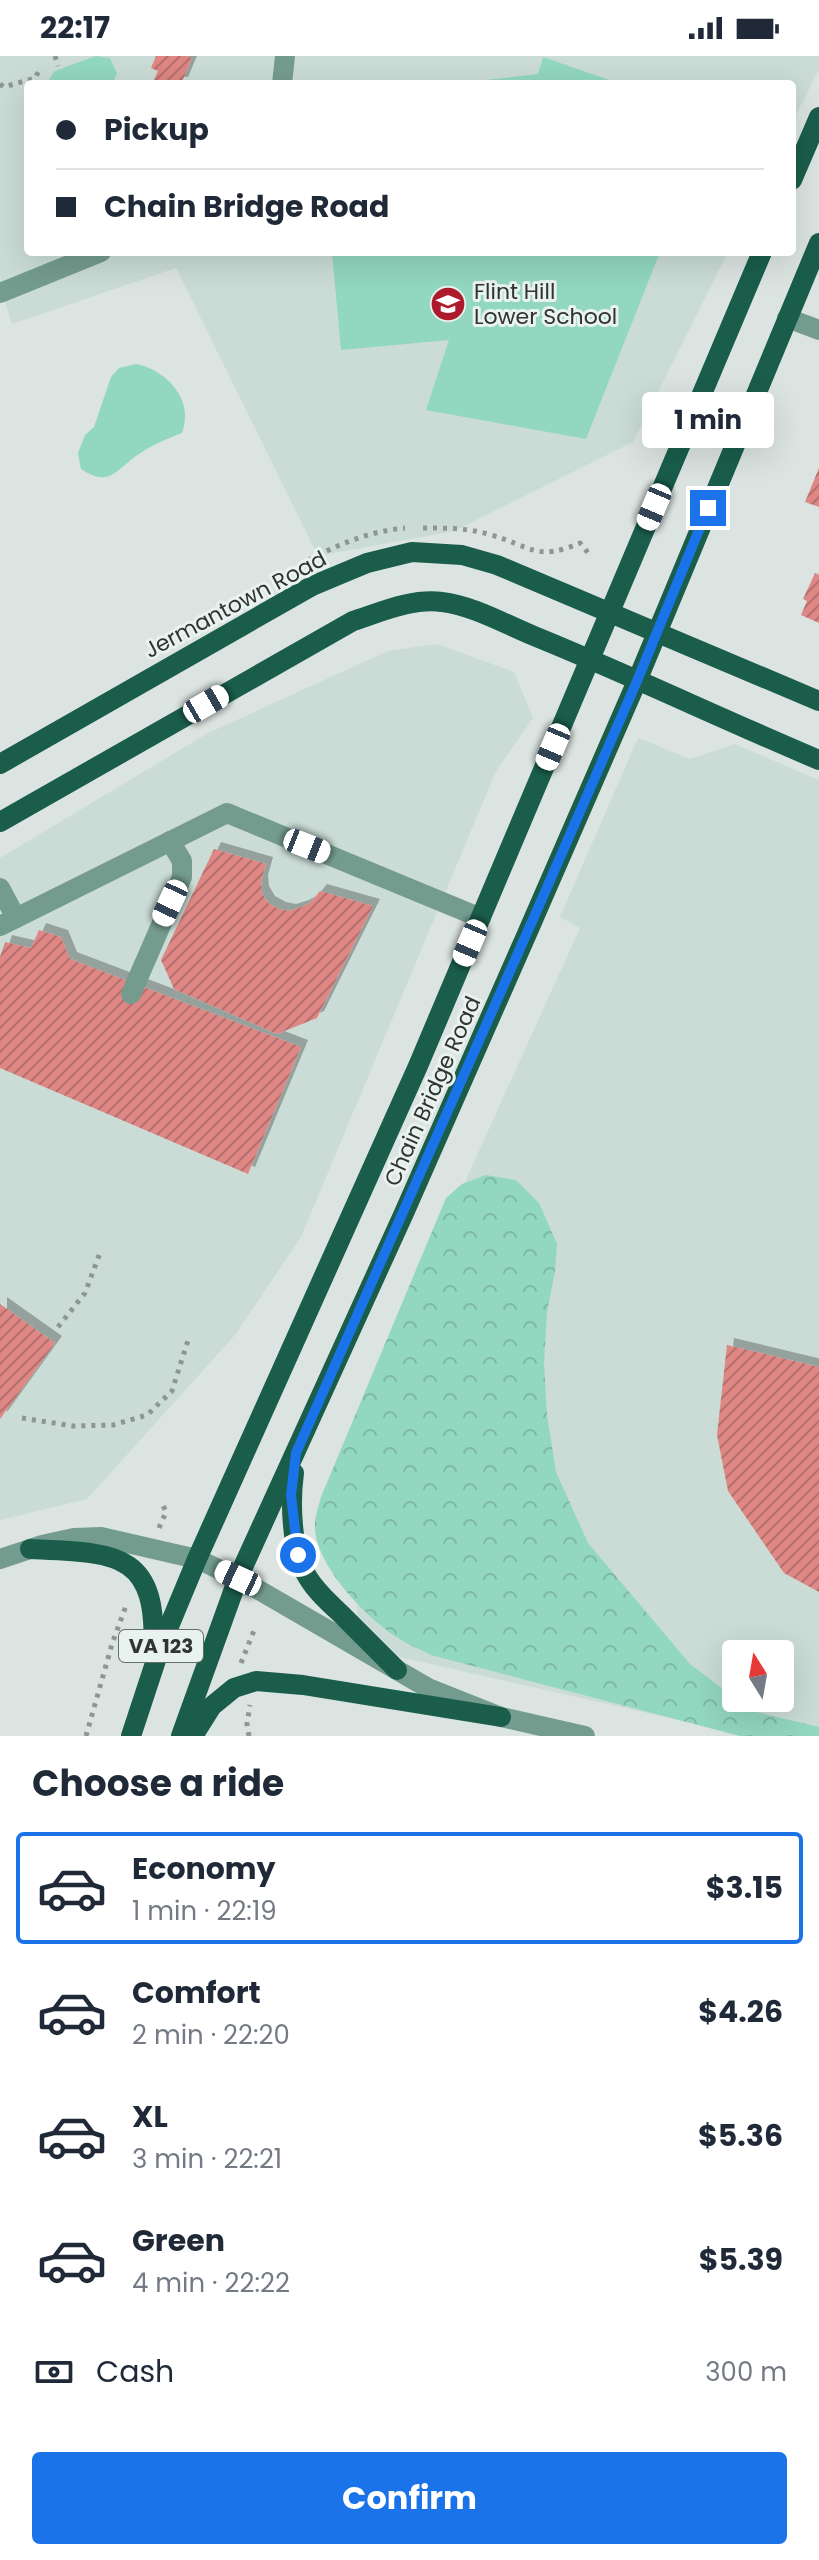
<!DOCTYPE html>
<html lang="en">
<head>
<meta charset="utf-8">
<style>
	body { margin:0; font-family:Poppins,sans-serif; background:#f6f6f7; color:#1f2937; height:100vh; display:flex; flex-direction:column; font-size:30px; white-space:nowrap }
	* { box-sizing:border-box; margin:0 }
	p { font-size:26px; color:#747a83 }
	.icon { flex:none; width:44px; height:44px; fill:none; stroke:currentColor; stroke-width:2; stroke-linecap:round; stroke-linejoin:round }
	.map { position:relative; height:1680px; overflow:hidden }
	.sheet { display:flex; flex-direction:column; background:#fff; flex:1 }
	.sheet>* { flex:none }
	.guide { position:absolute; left:24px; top:24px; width:772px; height:176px; border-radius:8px; box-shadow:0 8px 32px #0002; display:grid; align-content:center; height:176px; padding:0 32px; background:#fff }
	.needle { width:52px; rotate:349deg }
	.tools { position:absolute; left:722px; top:1584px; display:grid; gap:16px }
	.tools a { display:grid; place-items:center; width:72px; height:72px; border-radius:8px; background:#fff; box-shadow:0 8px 32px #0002; font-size:40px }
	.end { position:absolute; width:36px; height:36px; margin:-18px; border:10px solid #1a73e8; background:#fff; box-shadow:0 0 0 4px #fff }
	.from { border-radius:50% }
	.bubble { position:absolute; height:56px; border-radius:8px; background:#fff; box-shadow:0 8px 32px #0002; font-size:26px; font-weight:700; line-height:56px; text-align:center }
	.car { position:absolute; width:24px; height:48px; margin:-24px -12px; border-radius:10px; box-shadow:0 0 6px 2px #0007; background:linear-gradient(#fff 24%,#345 0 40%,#fff 0 76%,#345 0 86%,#fff 0) }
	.guide b { display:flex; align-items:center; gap:28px; height:76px; font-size:30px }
	.guide b+b { border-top:2px solid #e0e1e3 }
	.guide i { width:20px; height:20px; background:#1f2937 }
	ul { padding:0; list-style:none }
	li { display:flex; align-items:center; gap:24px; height:112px; margin:0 16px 12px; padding:0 16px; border:4px solid transparent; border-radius:8px }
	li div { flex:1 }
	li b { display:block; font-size:30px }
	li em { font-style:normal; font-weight:700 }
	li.selected { border-color:#1a73e8 }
	li>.icon { width:72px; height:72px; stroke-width:1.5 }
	h2 { padding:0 32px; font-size:36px; line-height:96px }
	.pay { display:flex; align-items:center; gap:20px; height:88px; padding:0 32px; font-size:30px }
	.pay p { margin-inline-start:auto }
	.cta { display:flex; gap:16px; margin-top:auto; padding:16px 32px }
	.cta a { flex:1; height:92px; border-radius:8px; background:#1a73e8; color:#fff; font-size:32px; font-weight:700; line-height:92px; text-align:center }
	.status { display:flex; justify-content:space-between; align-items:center; height:56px; padding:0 40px; background:#fff; direction:ltr }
	.status svg { height:22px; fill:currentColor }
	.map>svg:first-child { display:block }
	.built { fill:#cadcd5; fill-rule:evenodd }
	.forest { fill:url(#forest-crowns) }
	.green { fill:#92d7c0 }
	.building { fill:url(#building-hatch); filter:url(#shadow) }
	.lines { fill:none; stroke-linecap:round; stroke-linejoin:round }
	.path { stroke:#8e9593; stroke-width:5; stroke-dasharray:4 6; stroke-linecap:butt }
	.minor { stroke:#749c8e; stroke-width:20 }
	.major { stroke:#1a5d4b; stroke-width:20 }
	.route { stroke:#1a73e8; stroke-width:10 }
	.labels { text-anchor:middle; stroke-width:6; stroke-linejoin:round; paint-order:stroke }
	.shield { fill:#e8f2ee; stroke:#676d6a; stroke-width:2 }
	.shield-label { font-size:20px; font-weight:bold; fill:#303432 }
	.poi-label { font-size:22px; fill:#303432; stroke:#e8f2ee; text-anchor:start }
	.street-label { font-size:22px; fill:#303432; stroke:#e8f2ee }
</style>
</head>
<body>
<div class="status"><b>22:17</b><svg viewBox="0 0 49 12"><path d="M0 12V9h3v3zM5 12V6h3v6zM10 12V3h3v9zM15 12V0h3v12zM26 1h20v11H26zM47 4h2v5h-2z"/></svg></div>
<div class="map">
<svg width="819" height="1680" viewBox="0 0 819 1680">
	<defs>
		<pattern id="forest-crowns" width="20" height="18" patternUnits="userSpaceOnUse" patternTransform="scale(2)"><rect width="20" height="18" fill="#92d7c0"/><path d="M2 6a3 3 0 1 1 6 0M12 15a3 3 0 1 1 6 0" fill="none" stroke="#7eb9a5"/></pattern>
		<pattern id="building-hatch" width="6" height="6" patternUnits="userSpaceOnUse" patternTransform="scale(2)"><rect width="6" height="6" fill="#de8784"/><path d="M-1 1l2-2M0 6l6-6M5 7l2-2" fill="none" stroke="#b46f6d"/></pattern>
		<filter id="shadow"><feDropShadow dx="7" dy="-7" stdDeviation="0" flood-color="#0004"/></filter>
	</defs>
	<rect width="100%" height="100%" fill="#dbe4e1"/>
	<!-- built -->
	<g class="built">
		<path d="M 0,0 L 819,0 L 819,13 L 792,67 L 792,28 L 28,28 L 28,196 L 728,196 L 633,386 L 454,475 L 318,500 L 176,212 L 12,268 L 0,229 Z"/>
		<path d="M 437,588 L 514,616 L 533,662 L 496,715 L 301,1181 L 235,1279 L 87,1443 L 0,1464 L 0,802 L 208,677 L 388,595 Z"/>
		<path d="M 638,682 L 690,703 L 735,688 L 819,724 L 819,1680 L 749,1680 L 356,1591 L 363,1351 L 580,872 L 560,861 ZM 736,1598 L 780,1598 L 780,1642 L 736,1642 Z"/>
	</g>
	<!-- forest -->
	<path class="forest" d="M 486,1119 L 516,1124 L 539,1147 L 557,1188 L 555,1215 L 547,1256 L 544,1307 L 547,1359 L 556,1416 L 588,1487 L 690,1608 L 752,1655 L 819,1671 L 819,1680 L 740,1680 L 431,1599 C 420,1593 408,1589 398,1582 C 366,1562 311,1506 315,1465 C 316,1457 319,1449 321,1441 L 446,1142 L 462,1128 Z"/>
	<!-- green -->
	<g class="green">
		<path d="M 96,0 L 110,2 L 117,18 L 112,28 L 49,28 L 48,25 L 55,15 Z"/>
		<path d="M 543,1 L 621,28 L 454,28 L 538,18 Z"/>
		<path d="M 332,196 L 660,196 L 586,383 L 426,354 L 449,284 L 341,294 Z"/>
		<path d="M 136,308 C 167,314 195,345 182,377 C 166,383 150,390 136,400 C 114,416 109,431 81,413 L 78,397 L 85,379 L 94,371 L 111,321 L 119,312 Z"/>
	</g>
	<!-- building -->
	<g class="building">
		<path d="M 156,0 L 186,0 L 192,2 L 181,28 L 152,28 L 158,15 L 151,12 Z"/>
		<path d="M 819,412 L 819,451 L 805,446 Z"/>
		<path d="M 815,517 L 819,519 L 819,567 L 801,559 L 807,545 L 803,543 Z"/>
		<path d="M 214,793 L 266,808 L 261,826 L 262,837 L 268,847 L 279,853 L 289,855 L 302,851 L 311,846 L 320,835 L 373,850 L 317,962 L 277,978 L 174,933 L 161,904 Z"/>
		<path d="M 39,874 L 61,881 L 70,903 L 301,991 L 248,1118 L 0,1012 L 0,901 L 5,886 L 31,892 Z"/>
		<path d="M 0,1248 L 55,1287 L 0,1363 Z"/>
		<path d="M 727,1289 L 819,1311 L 819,1536 L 784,1517 L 728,1435 L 717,1379 Z"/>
	</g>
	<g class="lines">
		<!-- path -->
		<g class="path">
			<path d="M 55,0 L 58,10"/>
			<path d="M 0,28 L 4,31 L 35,22 L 40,13"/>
			<path d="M 423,472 C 446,472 469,472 491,479 C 531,490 536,506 580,487 L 589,498"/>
			<path d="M 309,504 C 338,488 371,475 405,472"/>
			<path d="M 58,1271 L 85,1237 L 100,1197"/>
			<path d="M 22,1362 L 73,1370 L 113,1369 L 147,1359 L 172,1335 L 189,1281"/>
			<path d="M 159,1472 L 166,1456 L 163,1449"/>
			<path d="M 241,1607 L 255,1572"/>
			<path d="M 86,1680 L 112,1588 L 127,1547"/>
			<path d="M 249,1680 L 247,1668 L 250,1649"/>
		</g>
		<!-- minor -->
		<g class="minor">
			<path d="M 282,28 L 285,0"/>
			<path d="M 0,237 L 101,196"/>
			<path d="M 787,262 L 819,274"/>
			<path d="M 0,832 L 16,862"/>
			<path d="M 0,870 L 227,757 L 481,862"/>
			<path d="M 131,938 L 182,821 L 182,805 L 170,785"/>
			<path d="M 0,1503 L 42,1489 L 74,1482 L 101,1481 L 197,1503 L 238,1522 L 428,1632 L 501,1661 L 585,1680"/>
		</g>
		<!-- major -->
		<g class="major">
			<path d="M 792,124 L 819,61"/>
			<path d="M 0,708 L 312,530 L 367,507 L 412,496 L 462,499 L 497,509 L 819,645"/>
			<path d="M 0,766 L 353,565 C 381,556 412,542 442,546 C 471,549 507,569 534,580 C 630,619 724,664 819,704"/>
			<path d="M 294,1417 C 290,1446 291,1494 307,1520 C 315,1534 328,1546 340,1557 C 359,1576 378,1595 397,1614"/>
			<path d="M 30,1493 C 115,1497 159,1494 153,1597"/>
			<path d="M 131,1680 L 160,1592 L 197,1503 L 418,1010 L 762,196"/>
			<path d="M 181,1680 L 238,1522 L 404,1157 L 526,880 L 637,625 L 819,187"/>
			<path d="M 193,1680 L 212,1650 L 234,1632 L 256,1625 L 303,1629 L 501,1661"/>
		</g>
	</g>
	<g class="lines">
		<!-- route -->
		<path class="route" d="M 298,1499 L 291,1439 L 296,1397 L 538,852 L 637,625 L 708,452"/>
	</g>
	<!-- icons -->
	<defs>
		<symbol id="school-disc" viewBox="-11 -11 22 22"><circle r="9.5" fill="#ad1a2b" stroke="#e8f2ee"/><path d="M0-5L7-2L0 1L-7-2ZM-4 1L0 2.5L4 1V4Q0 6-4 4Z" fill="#fff"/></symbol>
	</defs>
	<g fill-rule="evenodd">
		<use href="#school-disc" x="428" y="228" width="40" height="40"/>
	</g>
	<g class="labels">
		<!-- shield labels -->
		<rect class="shield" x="119" y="1574" width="84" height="32" rx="6"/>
		<g class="shield-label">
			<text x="161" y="1597">VA 123</text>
		</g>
		<!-- poi labels -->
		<g class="poi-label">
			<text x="474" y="243">Flint Hill<tspan x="474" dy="25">Lower School</tspan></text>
		</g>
		<!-- street labels -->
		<g class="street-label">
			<text transform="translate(235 548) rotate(-28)" y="8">Jermantown Road</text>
			<text transform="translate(432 1035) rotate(-66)" y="8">Chain Bridge Road</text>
		</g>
	</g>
</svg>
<div class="tools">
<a><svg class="needle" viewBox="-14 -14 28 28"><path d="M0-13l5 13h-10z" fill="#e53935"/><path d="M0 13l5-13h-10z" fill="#747a83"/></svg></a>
</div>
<i class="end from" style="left:298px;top:1499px"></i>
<i class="end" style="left:708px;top:452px"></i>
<div class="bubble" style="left:642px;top:336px;width:132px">1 min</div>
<i class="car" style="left:654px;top:451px;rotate:203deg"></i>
<i class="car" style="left:206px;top:648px;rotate:60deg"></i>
<i class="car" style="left:553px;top:691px;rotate:203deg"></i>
<i class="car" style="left:307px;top:790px;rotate:112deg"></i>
<i class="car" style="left:170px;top:847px;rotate:205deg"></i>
<i class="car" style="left:470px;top:887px;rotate:203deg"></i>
<i class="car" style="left:238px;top:1522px;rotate:295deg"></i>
<div class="guide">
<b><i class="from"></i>Pickup</b>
<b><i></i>Chain Bridge Road</b>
</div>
</div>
<section class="sheet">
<h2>Choose a ride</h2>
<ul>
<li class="selected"><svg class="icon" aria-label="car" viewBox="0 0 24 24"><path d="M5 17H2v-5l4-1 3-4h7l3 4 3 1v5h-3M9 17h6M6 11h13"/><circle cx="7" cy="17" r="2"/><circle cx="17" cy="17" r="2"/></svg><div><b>Economy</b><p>1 min · 22:19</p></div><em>$3.15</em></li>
<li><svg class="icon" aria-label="car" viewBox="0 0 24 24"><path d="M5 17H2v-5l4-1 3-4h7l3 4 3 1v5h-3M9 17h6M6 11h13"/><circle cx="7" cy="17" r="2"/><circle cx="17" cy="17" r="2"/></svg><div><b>Comfort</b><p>2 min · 22:20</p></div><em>$4.26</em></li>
<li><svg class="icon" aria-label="car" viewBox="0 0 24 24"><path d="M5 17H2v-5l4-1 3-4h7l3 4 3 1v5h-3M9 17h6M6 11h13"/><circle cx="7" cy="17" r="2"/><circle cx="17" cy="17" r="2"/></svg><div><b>XL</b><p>3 min · 22:21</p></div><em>$5.36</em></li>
<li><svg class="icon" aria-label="car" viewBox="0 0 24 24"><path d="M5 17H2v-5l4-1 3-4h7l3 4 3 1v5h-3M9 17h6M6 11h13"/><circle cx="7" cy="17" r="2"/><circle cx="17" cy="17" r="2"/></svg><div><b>Green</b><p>4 min · 22:22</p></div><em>$5.39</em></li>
</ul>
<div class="pay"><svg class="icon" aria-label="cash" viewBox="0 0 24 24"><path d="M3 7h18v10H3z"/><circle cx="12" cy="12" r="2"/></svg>Cash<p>300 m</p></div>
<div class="cta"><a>Confirm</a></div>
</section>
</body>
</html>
